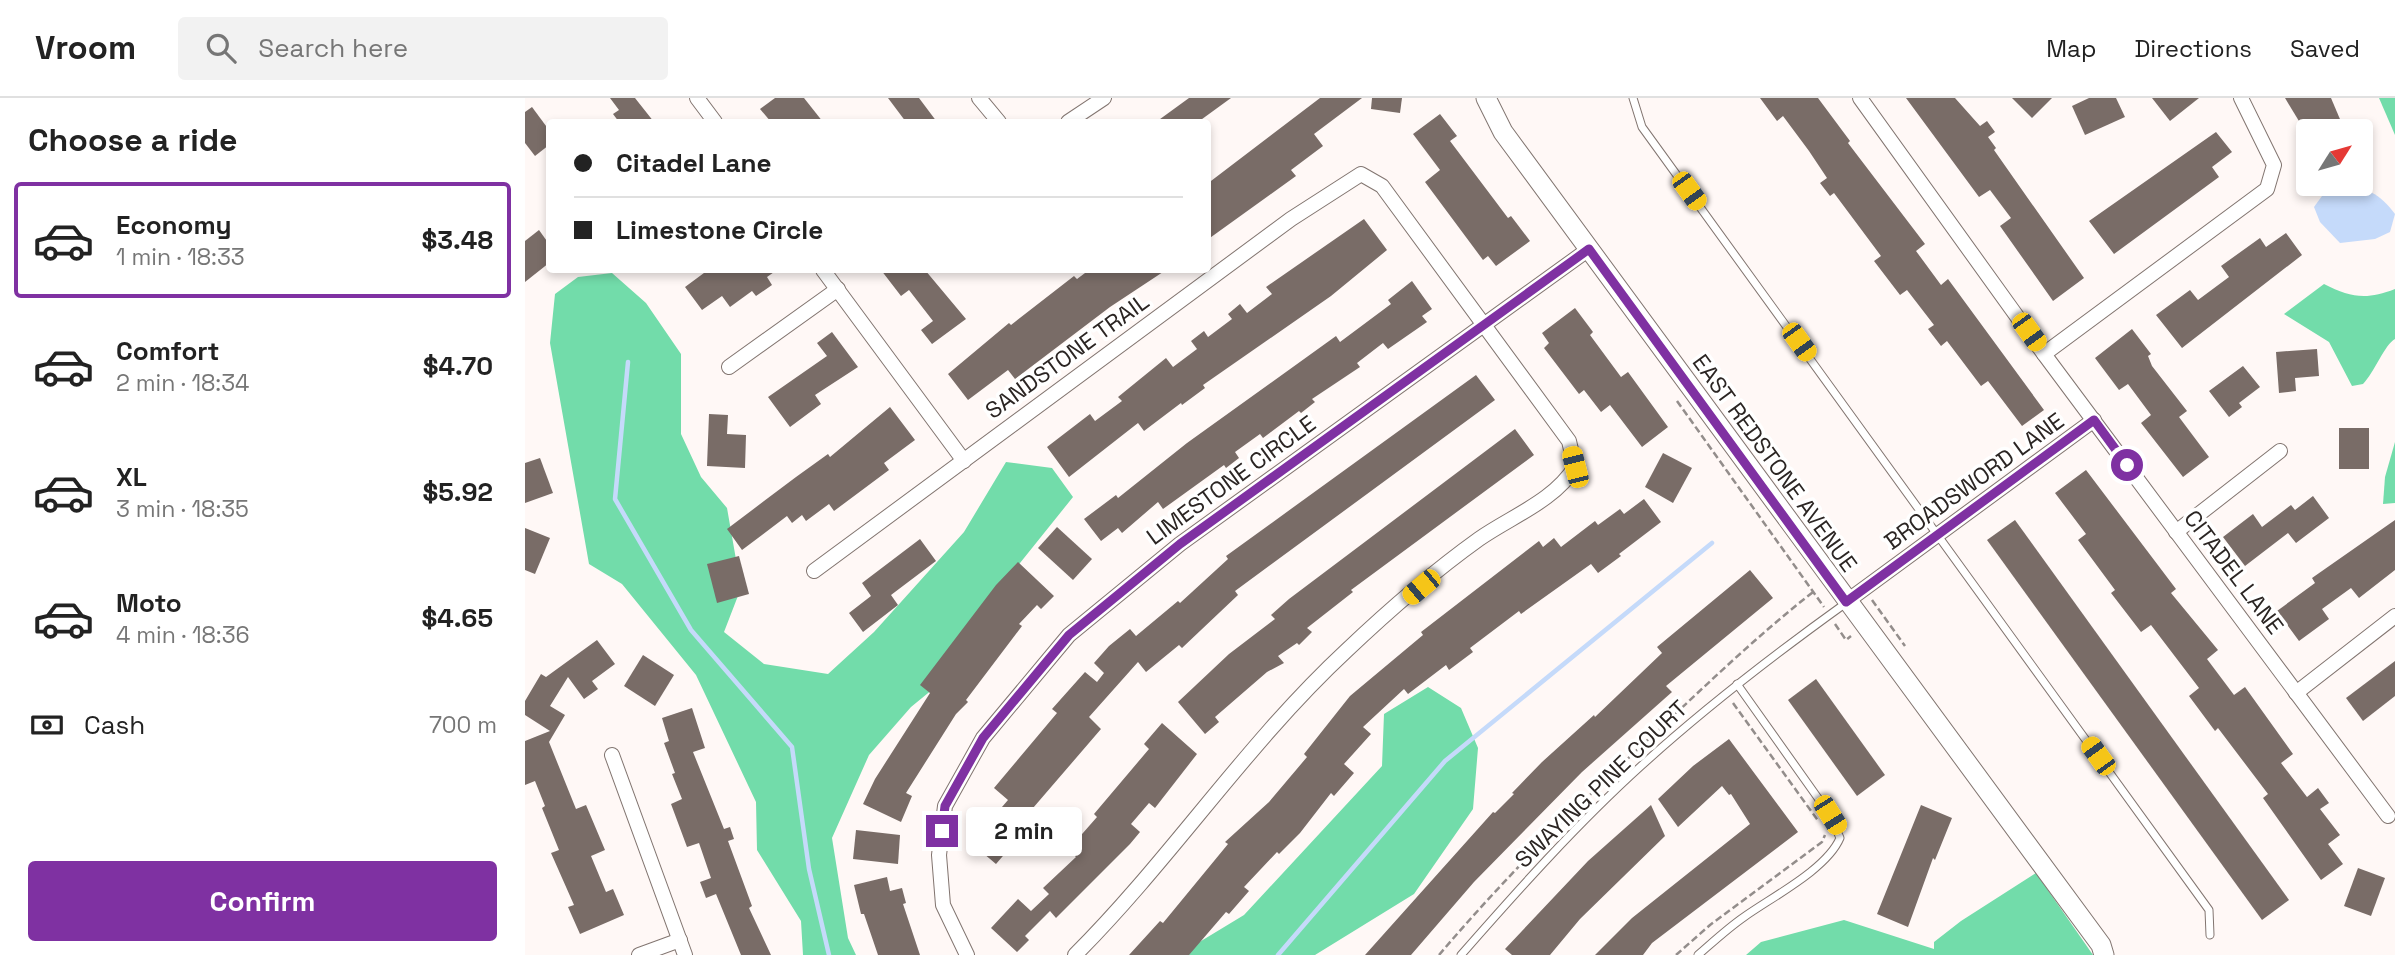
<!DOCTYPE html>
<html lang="en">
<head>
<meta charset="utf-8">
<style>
	body { margin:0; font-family:"Space Grotesk",sans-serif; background:#f2f2f2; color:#222; height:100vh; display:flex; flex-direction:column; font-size:26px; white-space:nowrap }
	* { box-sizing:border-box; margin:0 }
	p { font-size:23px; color:#767676 }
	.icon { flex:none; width:38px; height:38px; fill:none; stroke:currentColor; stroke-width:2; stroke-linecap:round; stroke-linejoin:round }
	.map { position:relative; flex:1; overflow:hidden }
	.side { display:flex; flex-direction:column; background:#fff; width:525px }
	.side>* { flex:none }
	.top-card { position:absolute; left:21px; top:21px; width:665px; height:154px; border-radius:7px; box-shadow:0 4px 10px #0003; display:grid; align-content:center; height:154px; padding:0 28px; background:#fff }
	.needle { width:46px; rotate:53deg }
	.tools { position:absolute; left:1771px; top:21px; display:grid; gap:14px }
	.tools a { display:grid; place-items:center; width:77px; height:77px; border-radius:7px; background:#fff; box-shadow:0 4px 10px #0003; font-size:35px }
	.end { position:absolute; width:32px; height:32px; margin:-16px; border:9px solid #7f31a2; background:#fff; box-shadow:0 0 0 4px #fff }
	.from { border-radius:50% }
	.bubble { position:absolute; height:49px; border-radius:7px; background:#fff; box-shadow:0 4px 10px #0003; font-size:23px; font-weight:700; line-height:49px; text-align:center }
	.car { position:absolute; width:21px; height:42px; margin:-21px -10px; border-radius:9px; box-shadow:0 0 5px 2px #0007; background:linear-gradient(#f5c518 24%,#345 0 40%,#f5c518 0 76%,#345 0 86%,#f5c518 0) }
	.top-card b { display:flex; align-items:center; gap:24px; height:66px; font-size:26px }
	.top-card b+b { border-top:2px solid #e0e0e0 }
	.top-card i { width:18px; height:18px; background:#222 }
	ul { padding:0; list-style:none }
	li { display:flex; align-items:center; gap:21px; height:116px; margin:0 14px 10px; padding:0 14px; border:4px solid transparent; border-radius:7px }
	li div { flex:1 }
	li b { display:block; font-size:26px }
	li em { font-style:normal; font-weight:700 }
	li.selected { border-color:#7f31a2 }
	li>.icon { width:63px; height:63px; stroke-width:1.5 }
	h2 { padding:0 28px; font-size:32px; line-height:84px }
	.pay { display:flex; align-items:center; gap:18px; height:77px; padding:0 28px; font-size:26px }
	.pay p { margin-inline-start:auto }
	.button { display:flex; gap:14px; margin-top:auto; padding:14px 28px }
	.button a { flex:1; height:80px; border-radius:7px; background:#7f31a2; color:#fff; font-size:28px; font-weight:700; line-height:80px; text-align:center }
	header { display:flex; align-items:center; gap:42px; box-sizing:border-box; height:98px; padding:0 35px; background:#fff; border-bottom:2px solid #e0e0e0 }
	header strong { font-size:33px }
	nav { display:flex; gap:38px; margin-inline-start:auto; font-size:24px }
	.search { width:490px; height:63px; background:#f2f2f2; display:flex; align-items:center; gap:18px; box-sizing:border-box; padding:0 24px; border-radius:7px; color:#767676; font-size:26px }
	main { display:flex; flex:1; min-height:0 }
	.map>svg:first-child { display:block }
	.forest { fill:#72dcaa }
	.water { fill:#c5dafa }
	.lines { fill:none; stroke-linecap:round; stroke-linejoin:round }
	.stream { stroke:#c5dafa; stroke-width:4.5 }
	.building { fill:#796c67 }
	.lane-casing { stroke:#827570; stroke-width:9 }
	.street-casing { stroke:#827570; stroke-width:16 }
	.secondary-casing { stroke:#827570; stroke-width:21 }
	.path { stroke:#938d8b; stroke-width:2.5; stroke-dasharray:7 3.5; stroke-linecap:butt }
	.lane { stroke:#fff; stroke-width:7 }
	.street { stroke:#fff; stroke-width:14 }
	.secondary { stroke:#fff; stroke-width:19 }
	.route { stroke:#7f31a2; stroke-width:9 }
	.labels { text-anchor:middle; stroke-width:7; stroke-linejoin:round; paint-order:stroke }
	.street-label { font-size:23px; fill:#2b2523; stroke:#fff }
</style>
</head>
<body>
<header>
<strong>Vroom</strong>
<div class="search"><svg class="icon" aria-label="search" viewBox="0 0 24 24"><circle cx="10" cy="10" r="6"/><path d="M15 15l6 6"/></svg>Search here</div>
<nav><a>Map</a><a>Directions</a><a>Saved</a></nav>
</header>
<main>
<section class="side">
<h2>Choose a ride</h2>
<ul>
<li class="selected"><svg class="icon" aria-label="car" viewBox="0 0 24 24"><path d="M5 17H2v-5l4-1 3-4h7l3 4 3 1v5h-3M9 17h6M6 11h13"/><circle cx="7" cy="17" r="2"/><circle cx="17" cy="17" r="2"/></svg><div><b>Economy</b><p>1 min · 18:33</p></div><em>$3.48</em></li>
<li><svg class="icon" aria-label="car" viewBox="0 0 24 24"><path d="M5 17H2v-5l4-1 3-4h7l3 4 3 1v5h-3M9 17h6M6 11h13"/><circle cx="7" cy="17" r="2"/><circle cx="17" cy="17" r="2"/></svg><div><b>Comfort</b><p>2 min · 18:34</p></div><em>$4.70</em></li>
<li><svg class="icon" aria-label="car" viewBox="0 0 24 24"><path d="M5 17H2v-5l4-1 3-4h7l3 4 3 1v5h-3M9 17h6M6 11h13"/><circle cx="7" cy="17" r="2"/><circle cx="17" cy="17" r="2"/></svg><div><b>XL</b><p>3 min · 18:35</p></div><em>$5.92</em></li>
<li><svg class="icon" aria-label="car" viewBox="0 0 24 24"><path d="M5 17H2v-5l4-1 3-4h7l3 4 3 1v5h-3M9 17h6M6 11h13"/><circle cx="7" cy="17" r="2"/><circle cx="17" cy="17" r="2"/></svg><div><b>Moto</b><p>4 min · 18:36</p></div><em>$4.65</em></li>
</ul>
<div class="pay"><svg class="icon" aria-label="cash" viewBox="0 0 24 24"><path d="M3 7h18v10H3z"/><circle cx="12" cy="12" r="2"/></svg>Cash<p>700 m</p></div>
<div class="button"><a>Confirm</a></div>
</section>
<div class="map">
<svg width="1870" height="857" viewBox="0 0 1870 857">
	<rect width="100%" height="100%" fill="#fff8f6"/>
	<!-- forest -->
	<g class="forest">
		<path d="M 1854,0 L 1870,0 L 1870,37 Z"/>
		<path d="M 87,175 L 121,205 L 156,256 L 156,336 L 176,379 L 202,410 L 216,490 L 199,534 L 239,566 L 303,576 L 349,534 L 439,434 L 481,364 L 527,370 L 548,399 L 463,505 L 419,582 L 386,609 L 344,657 L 307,740 L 323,840 L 331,857 L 278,857 L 276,823 L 232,752 L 231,704 L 171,577 L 97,486 L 64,466 L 25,245 L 30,196 L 53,179 Z"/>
		<path d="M 1799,186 C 1826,200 1842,202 1870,191 L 1870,241 C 1860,246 1849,275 1838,286 L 1827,288 L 1804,244 L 1759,216 Z"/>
		<path d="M 1870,344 L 1870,405 L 1858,406 L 1860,379 Z"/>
		<path d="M 903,589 L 936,610 L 953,650 L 948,711 L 889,796 L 790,857 L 653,857 L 719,817 L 857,668 L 859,616 Z"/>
		<path d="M 1511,775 L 1568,857 L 1221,857 L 1236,844 L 1319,822 L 1409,851 L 1409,844 L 1436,823 Z"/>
	</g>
	<!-- water -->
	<path class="water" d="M 1816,89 C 1842,89 1854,95 1870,116 L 1865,134 L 1850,141 L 1815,145 L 1795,124 L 1789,109 L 1797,98 Z"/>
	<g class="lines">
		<!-- stream -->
		<g class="stream">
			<path d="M 103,264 L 90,401 L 166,532 L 267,649 L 284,771 L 304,857"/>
			<path d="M 753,857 L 920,663 L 1187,445"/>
		</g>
	</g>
	<!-- building -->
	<g class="building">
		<path d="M 85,0 L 110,0 L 129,24 L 94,24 L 88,16 L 94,12 Z"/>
		<path d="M 250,0 L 279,0 L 298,24 L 246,24 L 235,11 Z"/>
		<path d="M 363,0 L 394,0 L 412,24 L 381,24 Z"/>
		<path d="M 664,0 L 706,0 L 673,24 L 631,24 Z"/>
		<path d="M 795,0 L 837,0 L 789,36 L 798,48 L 766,72 L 771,78 L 682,142 L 682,86 Z"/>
		<path d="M 847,0 L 877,0 L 875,15 L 846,11 Z"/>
		<path d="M 1235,0 L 1293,0 L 1325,43 L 1323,45 L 1400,146 L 1391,153 L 1416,187 L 1423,181 L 1519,312 L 1497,328 L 1463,283 L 1456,288 L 1422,243 L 1416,248 L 1403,231 L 1409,227 L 1382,192 L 1375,197 L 1349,163 L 1356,158 L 1309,95 L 1305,98 L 1295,85 L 1302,80 L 1284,53 L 1258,18 L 1252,23 Z"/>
		<path d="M 1381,0 L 1430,0 L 1455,28 L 1462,23 L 1470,34 L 1463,39 L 1471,50 L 1469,52 L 1559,180 L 1528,203 L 1475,128 L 1486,120 L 1465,92 L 1454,99 Z"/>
		<path d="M 1487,0 L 1527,0 L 1507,20 Z"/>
		<path d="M 1564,0 L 1591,0 L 1600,19 L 1560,37 L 1547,8 Z"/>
		<path d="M 1627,0 L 1674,0 L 1645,23 Z"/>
		<path d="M 1760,0 L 1806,0 L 1820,33 L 1780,33 Z"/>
		<path d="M 7,9 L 24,32 L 24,47 L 10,58 L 0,45 L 0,14 Z"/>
		<path d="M 915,16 L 932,38 L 925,43 L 983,120 L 986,118 L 1005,143 L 971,168 L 963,158 L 958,162 L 900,84 L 915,72 L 888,36 Z"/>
		<path d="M 1691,34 L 1707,54 L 1687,69 L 1694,79 L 1589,156 L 1564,123 Z"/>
		<path d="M 839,121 L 862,152 L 806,198 L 678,287 L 680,290 L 657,307 L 656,305 L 619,333 L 613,325 L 544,379 L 522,349 L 565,316 L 570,323 L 597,303 L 593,299 L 641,260 L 648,269 L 672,251 L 666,243 L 679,233 L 683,239 L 707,221 L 703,216 L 715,206 L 722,215 L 747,196 L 741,189 Z"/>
		<path d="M 14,132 L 24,146 L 24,165 L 0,184 L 0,143 Z"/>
		<path d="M 1761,135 L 1777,157 L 1657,250 L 1631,217 L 1665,192 L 1673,202 L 1704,179 L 1696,168 L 1735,140 L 1741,149 Z"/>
		<path d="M 183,172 L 252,172 L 242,179 L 247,187 L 231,198 L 227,193 L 205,209 L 197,198 L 177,212 L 160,189 Z"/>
		<path d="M 356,172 L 400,172 L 441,221 L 407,246 L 396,232 L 408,223 L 384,192 L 376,198 Z"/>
		<path d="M 564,172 L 641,172 L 585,209 L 490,281 L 483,272 L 443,302 L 423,276 L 484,225 L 486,227 L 549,178 L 552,181 Z"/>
		<path d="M 887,183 L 907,211 L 897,218 L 902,224 L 863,251 L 858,245 L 832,265 L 835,269 L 787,301 L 790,304 L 776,315 L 774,313 L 738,340 L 735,336 L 710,354 L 714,360 L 701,370 L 699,367 L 638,411 L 633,404 L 597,435 L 593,430 L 576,443 L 559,421 L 591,397 L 593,400 L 662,345 L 811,238 L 815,244 L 866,206 L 863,202 Z"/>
		<path d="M 1050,210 L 1068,234 L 1065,237 L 1096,279 L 1103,274 L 1143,329 L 1117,349 L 1085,307 L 1076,314 L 1059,292 L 1054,296 L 1019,250 L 1024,245 L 1017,235 Z"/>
		<path d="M 1607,231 L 1626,256 L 1623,258 L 1627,268 L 1662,313 L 1654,319 L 1684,359 L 1658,379 L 1616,325 L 1626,317 L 1603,286 L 1594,292 L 1570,260 Z"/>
		<path d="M 307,234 L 333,269 L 290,297 L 296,306 L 265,329 L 243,299 L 302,258 L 292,245 Z"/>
		<path d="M 1792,251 L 1794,278 L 1770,280 L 1771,293 L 1754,295 L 1751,254 Z"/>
		<path d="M 1718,268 L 1735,289 L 1714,305 L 1717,309 L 1704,319 L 1684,293 Z"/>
		<path d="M 951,277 L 970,302 L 710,493 L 713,497 L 657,550 L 654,547 L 621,574 L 613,564 L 564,619 L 576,631 L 490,731 L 497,736 L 471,766 L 446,745 L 483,702 L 469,690 L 532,615 L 527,611 L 560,574 L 572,584 L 579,575 L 569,565 L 584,548 L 605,531 L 611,538 L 653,503 L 655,505 L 703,461 L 701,458 Z"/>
		<path d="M 365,309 L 390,342 L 359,365 L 364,372 L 309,413 L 304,406 L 281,423 L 277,417 L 267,425 L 262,418 L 217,452 L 202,431 L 271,379 L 303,356 L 305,359 Z"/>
		<path d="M 184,316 L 203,317 L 202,336 L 221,337 L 220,370 L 182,368 Z"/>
		<rect x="1814" y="330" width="30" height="41"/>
		<path d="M 990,331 L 1009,357 L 826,492 L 828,494 L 782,530 L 787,534 L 774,547 L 772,545 L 753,558 L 759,565 L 742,574 L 690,619 L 694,624 L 680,636 L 653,604 L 704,556 L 750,521 L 746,517 L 764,501 Z"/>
		<path d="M 1138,355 L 1167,370 L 1148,405 L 1120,389 Z"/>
		<path d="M 15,360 L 28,395 L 0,405 L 0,365 Z"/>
		<path d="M 1561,372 L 1651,491 L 1646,495 L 1693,552 L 1682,561 L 1709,597 L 1720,589 L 1768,656 L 1756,665 L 1782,699 L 1793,690 L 1804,705 L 1795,711 L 1815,737 L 1803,746 L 1818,766 L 1796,782 L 1738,700 L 1743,696 L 1693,630 L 1690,633 L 1664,598 L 1674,590 L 1626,527 L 1616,534 L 1586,495 L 1590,492 L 1553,442 L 1561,436 L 1530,395 Z"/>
		<path d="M 1788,398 L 1804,420 L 1771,445 L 1763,435 L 1720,468 L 1698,439 L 1728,416 L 1737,429 L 1766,407 L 1770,412 Z"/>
		<path d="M 1119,401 L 1136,424 L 1094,456 L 1096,458 L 1073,475 L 1066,466 L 996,516 L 994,513 L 945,550 L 948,554 L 924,572 L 921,567 L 883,596 L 879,591 L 838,629 L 846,636 L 819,666 L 829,675 L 809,698 L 806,695 L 775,735 L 754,756 L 752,754 L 719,789 L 724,793 L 704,816 L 701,814 L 664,857 L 604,857 L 635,823 L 638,825 L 703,746 L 700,744 L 744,704 L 782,659 L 779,656 L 825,598 L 898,537 L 896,534 L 1014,443 L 1018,449 L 1029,440 L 1036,449 L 1070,423 L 1073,427 L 1095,411 L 1099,416 Z"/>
		<path d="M 1490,422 L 1764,802 L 1737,822 L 1462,442 Z"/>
		<path d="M 1870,422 L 1870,472 L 1834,500 L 1826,490 L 1797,511 L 1804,521 L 1774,543 L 1752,513 L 1790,485 L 1787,480 Z"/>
		<path d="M 532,429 L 567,461 L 548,482 L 513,450 Z"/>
		<path d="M 0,430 L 25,440 L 10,476 L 0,472 Z"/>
		<path d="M 395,441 L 411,463 L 366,497 L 373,507 L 338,534 L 324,515 L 346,498 L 337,485 Z"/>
		<path d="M 214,458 L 224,496 L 192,505 L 182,466 Z"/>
		<path d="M 493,464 L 529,498 L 516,511 L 512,507 L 494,526 L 497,528 L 441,602 L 443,604 L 431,616 L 381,695 L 387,698 L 376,724 L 338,706 L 350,681 L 405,595 L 395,587 L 471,487 Z"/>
		<path d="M 1225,472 L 1248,500 L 1141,588 L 1147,594 L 1057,674 L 949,784 L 886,857 L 840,857 L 968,714 L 970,715 L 989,696 L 987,695 L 1017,664 L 1069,617 L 1070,619 L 1137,555 L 1132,549 Z"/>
		<path d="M 72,542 L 90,566 L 67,583 L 73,591 L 59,601 L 43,579 L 25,608 L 40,617 L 24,644 L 51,711 L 61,707 L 80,752 L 66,758 L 81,794 L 88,791 L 99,817 L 55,836 L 43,809 L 49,807 L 26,755 L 34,752 L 17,710 L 20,708 L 10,683 L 0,687 L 0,643 L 25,633 L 0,617 L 0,603 L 16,576 L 21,579 Z"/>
		<path d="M 118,557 L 149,577 L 130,608 L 99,588 Z"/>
		<path d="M 1870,563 L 1870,598 L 1838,623 L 1821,600 Z"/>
		<path d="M 1291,581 L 1360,677 L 1332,698 L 1263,602 Z"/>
		<path d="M 167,610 L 180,650 L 168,654 L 199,731 L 205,729 L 209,741 L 203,743 L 227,808 L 224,810 L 246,857 L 216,857 L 191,796 L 181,800 L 175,784 L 186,780 L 174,745 L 162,749 L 146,706 L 157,701 L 147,676 L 150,675 L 139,645 L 144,643 L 137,620 Z"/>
		<path d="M 637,625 L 672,656 L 630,710 L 624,705 L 606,726 L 615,734 L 605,746 L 531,820 L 525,813 L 500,838 L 504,842 L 492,854 L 466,830 L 493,801 L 506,813 L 524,796 L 518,790 L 551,759 L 543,752 L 572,719 L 569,716 L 624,651 L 619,646 Z"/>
		<path d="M 1204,641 L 1273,734 L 1127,845 L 1118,857 L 1070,857 L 1107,820 L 1225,726 L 1206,696 L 1204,697 L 1197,688 L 1153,729 L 1133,701 L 1168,668 Z"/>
		<path d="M 1126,707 L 1140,738 L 1055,821 L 1025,857 L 987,857 L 980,851 L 1063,763 Z"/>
		<path d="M 1396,707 L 1427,720 L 1410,762 L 1408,760 L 1383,829 L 1352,816 Z"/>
		<path d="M 331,732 L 375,737 L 373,766 L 328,761 Z"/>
		<path d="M 1833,770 L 1860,780 L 1846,818 L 1819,808 Z"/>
		<path d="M 362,779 L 365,793 L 377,790 L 381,805 L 378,806 L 395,857 L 353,857 L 339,816 L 336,816 L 329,787 Z"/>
	</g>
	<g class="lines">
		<defs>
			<g id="lane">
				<path d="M 1108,0 L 1117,29 L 1684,812 L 1685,837"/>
				<path d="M 936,857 C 993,792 1052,726 1116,668 C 1181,609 1250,556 1321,505"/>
				<path d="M 1173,857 C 1188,844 1203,830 1219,819 C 1247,799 1302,771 1315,740 L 1305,717 L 1212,586"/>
			</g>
			<g id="street">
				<path d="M 172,0 L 190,24"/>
				<path d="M 454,0 L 474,24"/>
				<path d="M 1335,0 L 1519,256 L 1863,718"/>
				<path d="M 543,24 L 579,0"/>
				<path d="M 298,172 L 439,363"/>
				<path d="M 1519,256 L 1742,91 L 1749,67 L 1716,0"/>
				<path d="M 204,269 L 313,191"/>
				<path d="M 1651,434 L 1755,353"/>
				<path d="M 289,473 L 766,121 L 836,76 L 857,88 L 1044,343 L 1050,369 C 1029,403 987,418 954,441 C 908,474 862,514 821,553 C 721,646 646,761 550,857"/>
				<path d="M 1321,504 L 1569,322"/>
				<path d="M 1771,595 L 1870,518"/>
				<path d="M 87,657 L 160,857"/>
				<path d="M 114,857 L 155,842"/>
				<path d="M 442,857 L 418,807 L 414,757 L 420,708 L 458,640 L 544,537 L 655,446 L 1064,151"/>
			</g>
			<path id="secondary" d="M 961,0 L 978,34 L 1576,847 L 1579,857"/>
		</defs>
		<!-- lane casing -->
		<use href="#lane" class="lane-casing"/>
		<!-- street casing -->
		<use href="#street" class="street-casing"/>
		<!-- secondary casing -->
		<use href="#secondary" class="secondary-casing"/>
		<!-- path -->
		<g class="path">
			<path d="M 1152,303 L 1299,509"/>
			<path d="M 1347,502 L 1380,548"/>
			<path d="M 1310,526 L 1321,542 L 1326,538"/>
			<path d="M 1208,605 L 1294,724"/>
			<path d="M 914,857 C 981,778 1054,706 1129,636 C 1181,587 1232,538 1288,494"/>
			<path d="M 1151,857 L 1185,827 L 1297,744 L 1300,737"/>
		</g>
		<!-- lane -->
		<use href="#lane" class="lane"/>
		<!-- street -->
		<use href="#street" class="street"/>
		<!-- secondary -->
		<use href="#secondary" class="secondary"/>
	</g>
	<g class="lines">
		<!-- route -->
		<path class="route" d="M 417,733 L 420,708 L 458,640 L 544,537 L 655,446 L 1064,151 L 1321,504 L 1569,322 L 1602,367"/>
	</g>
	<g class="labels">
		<!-- street labels -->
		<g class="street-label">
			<text transform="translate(542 258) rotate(-36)" y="8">SANDSTONE TRAIL</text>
			<text transform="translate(1250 365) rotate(54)" y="8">EAST REDSTONE AVENUE</text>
			<text transform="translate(706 382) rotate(-36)" y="8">LIMESTONE CIRCLE</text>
			<text transform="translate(1449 383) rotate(-36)" y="8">BROADSWORD LANE</text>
			<text transform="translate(1709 474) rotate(53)" y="8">CITADEL LANE</text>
			<text transform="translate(1076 686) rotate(-44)" y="8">SWAYING PINE COURT</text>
		</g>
	</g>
</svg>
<div class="tools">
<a><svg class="needle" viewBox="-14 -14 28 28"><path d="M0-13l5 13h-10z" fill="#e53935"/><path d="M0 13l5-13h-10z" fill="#767676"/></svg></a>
</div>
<i class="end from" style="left:1602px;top:367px"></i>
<i class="end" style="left:417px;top:733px"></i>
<div class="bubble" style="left:441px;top:709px;width:116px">2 min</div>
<i class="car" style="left:1164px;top:93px;rotate:144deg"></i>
<i class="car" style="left:1504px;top:234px;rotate:144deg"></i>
<i class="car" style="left:1274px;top:244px;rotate:144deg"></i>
<i class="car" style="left:1050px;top:369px;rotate:346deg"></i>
<i class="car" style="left:896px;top:489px;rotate:230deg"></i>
<i class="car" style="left:1573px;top:658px;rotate:324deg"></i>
<i class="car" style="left:1305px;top:717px;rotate:148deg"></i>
<div class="top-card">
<b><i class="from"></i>Citadel Lane</b>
<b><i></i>Limestone Circle</b>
</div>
</div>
</main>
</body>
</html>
